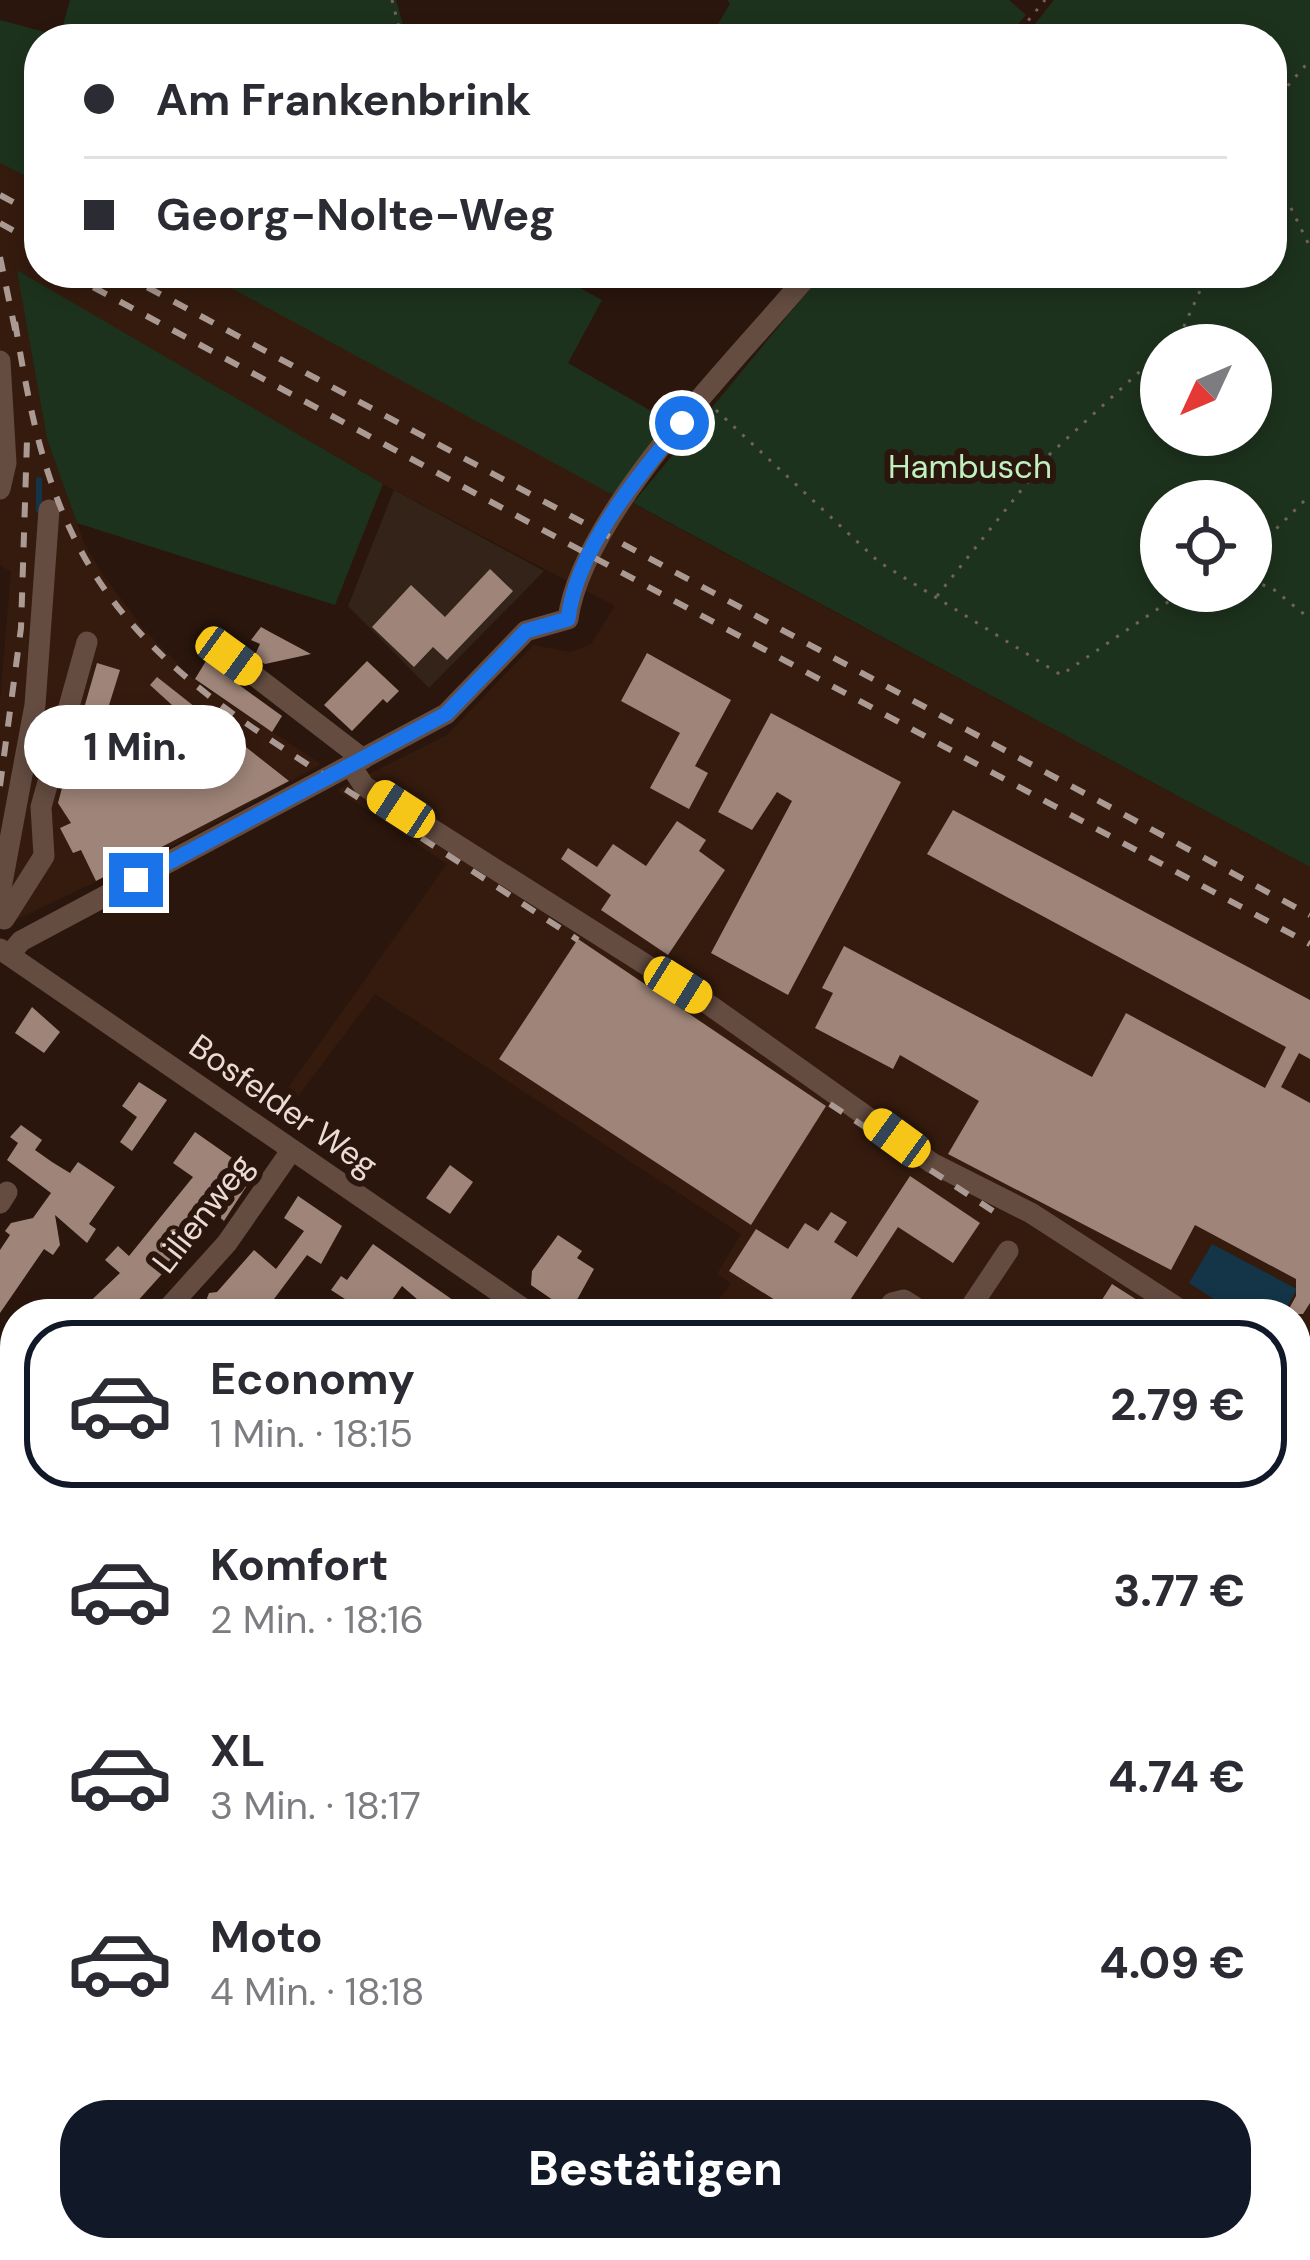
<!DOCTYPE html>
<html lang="de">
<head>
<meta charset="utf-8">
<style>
	body { margin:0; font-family:"DM Sans",sans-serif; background:#f2f2f3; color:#2b2b33; height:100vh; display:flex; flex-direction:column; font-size:45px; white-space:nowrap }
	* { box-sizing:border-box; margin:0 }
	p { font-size:39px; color:#7c7c81 }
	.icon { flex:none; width:66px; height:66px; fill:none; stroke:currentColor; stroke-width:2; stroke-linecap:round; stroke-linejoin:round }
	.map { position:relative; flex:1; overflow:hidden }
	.details { position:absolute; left:0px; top:1299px; width:1311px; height:963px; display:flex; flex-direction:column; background:#fff; border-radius:48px 48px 0 0; box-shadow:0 6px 18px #0003 }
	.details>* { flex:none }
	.guide { position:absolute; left:24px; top:24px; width:1263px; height:264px; border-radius:48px; box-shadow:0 6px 18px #0003; display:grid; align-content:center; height:264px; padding:0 60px; background:#fff }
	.needle { width:78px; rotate:226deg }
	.buttons { position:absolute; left:1140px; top:324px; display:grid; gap:24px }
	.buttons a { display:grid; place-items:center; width:132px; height:132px; border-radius:50%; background:#fff; box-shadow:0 6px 18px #0003; font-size:60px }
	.end { position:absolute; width:54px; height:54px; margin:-27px; border:15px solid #1a73e8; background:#fff; box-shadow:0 0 0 6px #fff }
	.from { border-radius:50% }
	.bubble { position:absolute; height:84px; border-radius:42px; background:#fff; box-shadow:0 6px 18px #0003; font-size:39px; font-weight:800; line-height:84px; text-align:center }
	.car { position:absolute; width:36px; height:72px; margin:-36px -18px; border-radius:15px; box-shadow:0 0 9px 3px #0007; background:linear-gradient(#f5c518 24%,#345 0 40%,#f5c518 0 76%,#345 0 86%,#f5c518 0) }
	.guide b { display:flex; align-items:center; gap:42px; height:114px; font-size:45px }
	.guide b+b { border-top:3px solid #e1e1e2 }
	.guide i { width:30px; height:30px; background:#2b2b33 }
	ul { padding:21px 0 0; list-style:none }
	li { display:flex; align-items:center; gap:36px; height:168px; margin:0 24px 18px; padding:0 36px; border:6px solid transparent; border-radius:48px }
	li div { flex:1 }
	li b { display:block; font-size:45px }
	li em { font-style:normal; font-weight:800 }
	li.selected { border-color:#111827 }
	li>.icon { width:108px; height:108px; stroke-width:1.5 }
	.cta { display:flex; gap:24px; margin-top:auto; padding:24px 60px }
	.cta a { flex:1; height:138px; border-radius:48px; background:#111827; color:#fff; font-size:48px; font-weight:800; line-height:138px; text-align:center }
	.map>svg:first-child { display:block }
	.built { fill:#351b0e }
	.education { fill:#332319 }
	.green { fill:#1d321d; fill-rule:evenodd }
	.water { fill:#133547 }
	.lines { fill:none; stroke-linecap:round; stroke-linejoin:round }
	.stream { stroke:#133547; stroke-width:6 }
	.building { fill:#9f8579 }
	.path { stroke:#74625a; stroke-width:3; stroke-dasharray:3 9; stroke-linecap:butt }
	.minor { stroke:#644c41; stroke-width:21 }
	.rail { stroke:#ab9a93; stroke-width:6; stroke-dasharray:15 15; stroke-linecap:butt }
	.route { stroke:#1a73e8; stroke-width:15 }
	.labels { text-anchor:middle; stroke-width:12; stroke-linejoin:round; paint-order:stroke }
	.park-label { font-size:33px; fill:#c1f0c0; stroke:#2a160d }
	.street-label { font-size:33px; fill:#eadbd5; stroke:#2a160d }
</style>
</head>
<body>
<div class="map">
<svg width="1310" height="2260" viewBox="0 0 1310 2260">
	<rect width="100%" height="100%" fill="#2a160d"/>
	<!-- built -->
	<g class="built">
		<path d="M 0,163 L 39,183 L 39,273 L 203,273 L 1310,867 L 1310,1955 L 1296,1942 L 1296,1314 L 708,1314 L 731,1283 L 717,1274 L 741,1234 L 375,994 L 280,1120 L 270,1113 L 447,864 L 337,790 L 447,735 L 533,645 L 571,652 L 591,644 L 615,606 L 383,484 L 18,271 L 47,439 L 85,545 L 103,575 L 145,631 L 195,681 L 321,764 L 194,835 L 9,923 L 0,918 L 0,700 L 11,572 L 0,565 Z"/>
		<path d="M 1296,1986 L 1310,1999 L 1310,2260 L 555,2260 L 567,2247 L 1296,2247 Z"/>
		<path d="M 197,2247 L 532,2247 L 521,2260 L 197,2260 Z"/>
	</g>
	<!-- education -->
	<path class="education" d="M 394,490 L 544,571 L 429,688 L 348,606 Z"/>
	<!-- green -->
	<g class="green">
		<path d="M 70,0 L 396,0 L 407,39 L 39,39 L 39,183 L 0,163 L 0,20 L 60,36 Z"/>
		<path d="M 727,0 L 1009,0 L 1026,15 L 1005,39 L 709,39 L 730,4 Z"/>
		<path d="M 1054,0 L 1310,0 L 1310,867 L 633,503 L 823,273 L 1272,273 L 1272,39 L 1023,39 ZM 1161,345 L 1251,345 L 1251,435 L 1161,435 ZM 1161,501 L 1251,501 L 1251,591 L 1161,591 Z"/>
		<path d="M 17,270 L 383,484 L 335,605 L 77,523 L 47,439 Z"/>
		<path d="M 203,273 L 553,273 L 602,300 L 568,363 L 672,423 L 615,496 Z"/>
		<path d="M 0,1892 L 15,1903 L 15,2098 L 0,2092 Z"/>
		<path d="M 0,2138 L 15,2144 L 15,2247 L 153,2247 L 141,2260 L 0,2260 Z"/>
	</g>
	<!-- water -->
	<path class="water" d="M 1212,1244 L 1297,1289 L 1283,1314 L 1237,1314 L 1189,1283 Z"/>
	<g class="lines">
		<!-- stream -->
		<g class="stream">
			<path d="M 39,480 L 39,510"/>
			<path d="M 0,1771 L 15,1784"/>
		</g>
	</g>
	<!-- building -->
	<g class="building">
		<path d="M 490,569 L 513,591 L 447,660 L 433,647 L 414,667 L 372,627 L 411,585 L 445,617 Z"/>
		<path d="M 261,627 L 270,632 L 311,654 L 265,664 L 254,657 L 260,644 L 251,640 Z"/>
		<path d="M 647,653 L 731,700 L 695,766 L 708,773 L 689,809 L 650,788 L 680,733 L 621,701 Z"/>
		<path d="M 206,661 L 282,716 L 272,732 L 195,679 Z"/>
		<path d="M 367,661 L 399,691 L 387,703 L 383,699 L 352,731 L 324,705 Z"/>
		<path d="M 97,663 L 120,670 L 95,750 L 74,743 Z"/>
		<path d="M 157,677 L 289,781 L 96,881 L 81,850 L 73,853 L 60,828 L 71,823 L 58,803 L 67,769 L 150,730 L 146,723 L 172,705 L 150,685 Z"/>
		<path d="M 771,713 L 901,782 L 788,995 L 711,953 L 792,801 L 777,792 L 752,830 L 718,812 Z"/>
		<path d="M 953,810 L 1310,1000 L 1310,1059 L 1299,1053 L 1281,1087 L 1310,1103 L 1310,1303 L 1303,1314 L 1286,1314 L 1296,1296 L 1296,1279 L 1195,1225 L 1171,1270 L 948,1154 L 979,1101 L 900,1055 L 893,1069 L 815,1028 L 833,993 L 822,988 L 844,946 L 1092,1077 L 1126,1013 L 1265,1088 L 1286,1047 L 927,854 Z"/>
		<path d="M 677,821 L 706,840 L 699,851 L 725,870 L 668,955 L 601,910 L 611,895 L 561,859 L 568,848 L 597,867 L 613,844 L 646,866 Z"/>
		<path d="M 578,939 L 826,1106 L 751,1225 L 499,1059 Z"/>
		<path d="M 32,1007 L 60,1032 L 44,1053 L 15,1033 Z"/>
		<path d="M 139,1082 L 167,1100 L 132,1151 L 120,1142 L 137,1117 L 122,1106 Z"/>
		<path d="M 21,1125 L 42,1140 L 35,1150 L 52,1162 L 70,1173 L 78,1162 L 115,1187 L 89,1224 L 96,1229 L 87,1243 L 55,1215 L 60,1245 L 53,1255 L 44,1249 L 0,1313 L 0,1250 L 10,1235 L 5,1231 L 11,1223 L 33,1218 L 51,1193 L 7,1160 L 18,1143 L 10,1137 Z"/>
		<path d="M 195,1132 L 235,1160 L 231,1171 L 248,1184 L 233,1207 L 224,1221 L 216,1214 L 126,1314 L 77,1314 L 120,1273 L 105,1260 L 118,1246 L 129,1256 L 193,1177 L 173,1163 Z"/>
		<path d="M 450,1165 L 473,1182 L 450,1214 L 426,1198 Z"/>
		<path d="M 910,1176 L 980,1223 L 953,1263 L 898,1227 L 841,1314 L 797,1314 L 729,1271 L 756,1229 L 788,1249 L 805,1223 L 818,1231 L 831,1212 L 847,1222 L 834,1242 L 857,1257 Z"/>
		<path d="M 298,1196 L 342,1226 L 321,1264 L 307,1255 L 274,1299 L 294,1314 L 213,1314 L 204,1306 L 209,1293 L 217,1292 L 254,1250 L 276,1269 L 304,1231 L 284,1218 Z"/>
		<path d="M 558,1235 L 582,1251 L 577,1258 L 594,1269 L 573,1307 L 566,1309 L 531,1285 L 532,1271 Z"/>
		<path d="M 373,1244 L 427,1282 L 473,1314 L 434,1314 L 402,1286 L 382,1314 L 339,1314 L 348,1301 L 331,1290 L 341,1276 L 347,1280 Z"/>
		<path d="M 1112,1284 L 1159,1314 L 1093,1314 Z"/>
		<path d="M 15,1424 L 15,1487 L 0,1474 L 0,1440 Z"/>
		<path d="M 1296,1784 L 1310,1796 L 1310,1859 L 1296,1874 Z"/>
	</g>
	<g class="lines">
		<!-- path -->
		<g class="path">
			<path d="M 392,0 L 402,39"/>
			<path d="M 1013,39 L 1045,0"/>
			<path d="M 1272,104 L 1310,60"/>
			<path d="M 1272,195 L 1288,202 L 1310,247"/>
			<path d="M 1169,345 L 1180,335 L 1208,273"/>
			<path d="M 716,410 L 879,562 L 1061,675 L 1184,591"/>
			<path d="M 1251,554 L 1310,495"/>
			<path d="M 1251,581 L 1272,588 L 1310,619"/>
			<path d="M 937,596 L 1050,454 L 1161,352"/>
		</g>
		<!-- minor -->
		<g class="minor">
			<path d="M 0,361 L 6,463 L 0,489"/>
			<path d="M 229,656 L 363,759"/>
			<path d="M 351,766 L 364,786 L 711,1006 L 932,1163 L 1031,1213 L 1187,1314"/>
			<path d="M 7,914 L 1,888 L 35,705 L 49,510"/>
			<path d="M 4,919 L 44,856 L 41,807 L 87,642"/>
			<path d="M 0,949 L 531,1314"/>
			<path d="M 9,955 L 21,941 L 446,714 L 526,631 L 568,619 C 582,513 738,359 808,275"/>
			<path d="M 0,1203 L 7,1192"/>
			<path d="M 163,1314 L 227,1243 L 291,1151"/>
			<path d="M 885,1314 L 892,1303 L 904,1300 L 926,1314"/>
			<path d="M 966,1314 L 1008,1251"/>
			<path d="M 0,1372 L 15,1385"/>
			<path d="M 1296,1385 L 1310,1394"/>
			<path d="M 0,1500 L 15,1513"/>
			<path d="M 0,1620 L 15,1634"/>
			<path d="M 0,1677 L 15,1661"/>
			<path d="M 0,1755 L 15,1768"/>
			<path d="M 1296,1968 L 1310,1980"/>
			<path d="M 620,2247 L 634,2260"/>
			<path d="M 880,2247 L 894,2260"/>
			<path d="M 1143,2247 L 1158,2260"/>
			<path d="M 1298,2256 L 1310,2241"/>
			<path d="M 160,2260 L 172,2247"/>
			<path d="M 535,2260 L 546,2247"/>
		</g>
		<!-- rail -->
		<g class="rail">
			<path d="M 0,195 L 39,216"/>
			<path d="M 0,223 L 39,245"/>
			<path d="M 0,257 L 17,339"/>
			<path d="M 67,273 L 1310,944"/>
			<path d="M 121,273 L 1310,915"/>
			<path d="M 15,322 C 28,401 42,478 80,549 C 140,662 245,723 348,791 C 425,840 502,890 578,940"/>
			<path d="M 0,786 L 21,628 L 27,440"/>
			<path d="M 830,1104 L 1002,1217"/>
		</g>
	</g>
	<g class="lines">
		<!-- route -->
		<path class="route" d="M 136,880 L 446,714 L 526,631 L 568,619 C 577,548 637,477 682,423"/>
	</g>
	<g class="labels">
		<!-- park labels -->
		<g class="park-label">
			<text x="970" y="478">Hambusch</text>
		</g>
		<!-- street labels -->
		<g class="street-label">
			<text transform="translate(284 1105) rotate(35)" y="12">Bosfelder Weg</text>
			<text transform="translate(202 1213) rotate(-52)" y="12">Lilienweg</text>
		</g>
	</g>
</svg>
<div class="buttons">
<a><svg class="needle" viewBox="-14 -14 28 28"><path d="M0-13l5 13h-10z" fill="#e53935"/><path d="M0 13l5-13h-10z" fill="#7c7c81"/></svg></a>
<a><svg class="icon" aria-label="locate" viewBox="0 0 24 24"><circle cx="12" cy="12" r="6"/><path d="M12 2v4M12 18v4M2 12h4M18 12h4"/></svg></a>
</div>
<i class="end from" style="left:682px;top:423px"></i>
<i class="end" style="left:136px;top:880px"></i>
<div class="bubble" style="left:24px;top:705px;width:222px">1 Min.</div>
<i class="car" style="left:229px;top:656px;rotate:126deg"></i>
<i class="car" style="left:401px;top:809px;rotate:303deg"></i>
<i class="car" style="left:678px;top:985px;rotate:122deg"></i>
<i class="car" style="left:897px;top:1138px;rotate:306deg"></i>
<div class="guide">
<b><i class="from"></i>Am Frankenbrink</b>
<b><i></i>Georg-Nolte-Weg</b>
</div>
<section class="details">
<ul>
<li class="selected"><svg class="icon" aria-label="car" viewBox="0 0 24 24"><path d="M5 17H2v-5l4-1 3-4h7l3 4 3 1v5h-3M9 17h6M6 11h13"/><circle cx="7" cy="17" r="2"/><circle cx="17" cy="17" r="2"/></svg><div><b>Economy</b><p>1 Min. · 18:15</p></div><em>2.79 €</em></li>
<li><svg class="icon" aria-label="car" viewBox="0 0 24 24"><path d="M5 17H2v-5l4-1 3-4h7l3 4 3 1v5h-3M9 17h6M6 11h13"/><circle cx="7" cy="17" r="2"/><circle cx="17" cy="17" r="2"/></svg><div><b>Komfort</b><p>2 Min. · 18:16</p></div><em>3.77 €</em></li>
<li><svg class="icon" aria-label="car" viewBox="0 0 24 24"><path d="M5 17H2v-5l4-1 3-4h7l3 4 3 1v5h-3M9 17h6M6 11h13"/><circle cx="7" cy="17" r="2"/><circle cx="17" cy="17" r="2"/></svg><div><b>XL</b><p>3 Min. · 18:17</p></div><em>4.74 €</em></li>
<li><svg class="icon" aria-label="car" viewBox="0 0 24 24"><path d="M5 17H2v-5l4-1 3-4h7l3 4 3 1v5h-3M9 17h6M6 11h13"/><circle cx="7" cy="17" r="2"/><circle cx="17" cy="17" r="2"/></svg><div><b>Moto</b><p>4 Min. · 18:18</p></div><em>4.09 €</em></li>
</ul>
<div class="cta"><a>Bestätigen</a></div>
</section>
</div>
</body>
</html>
